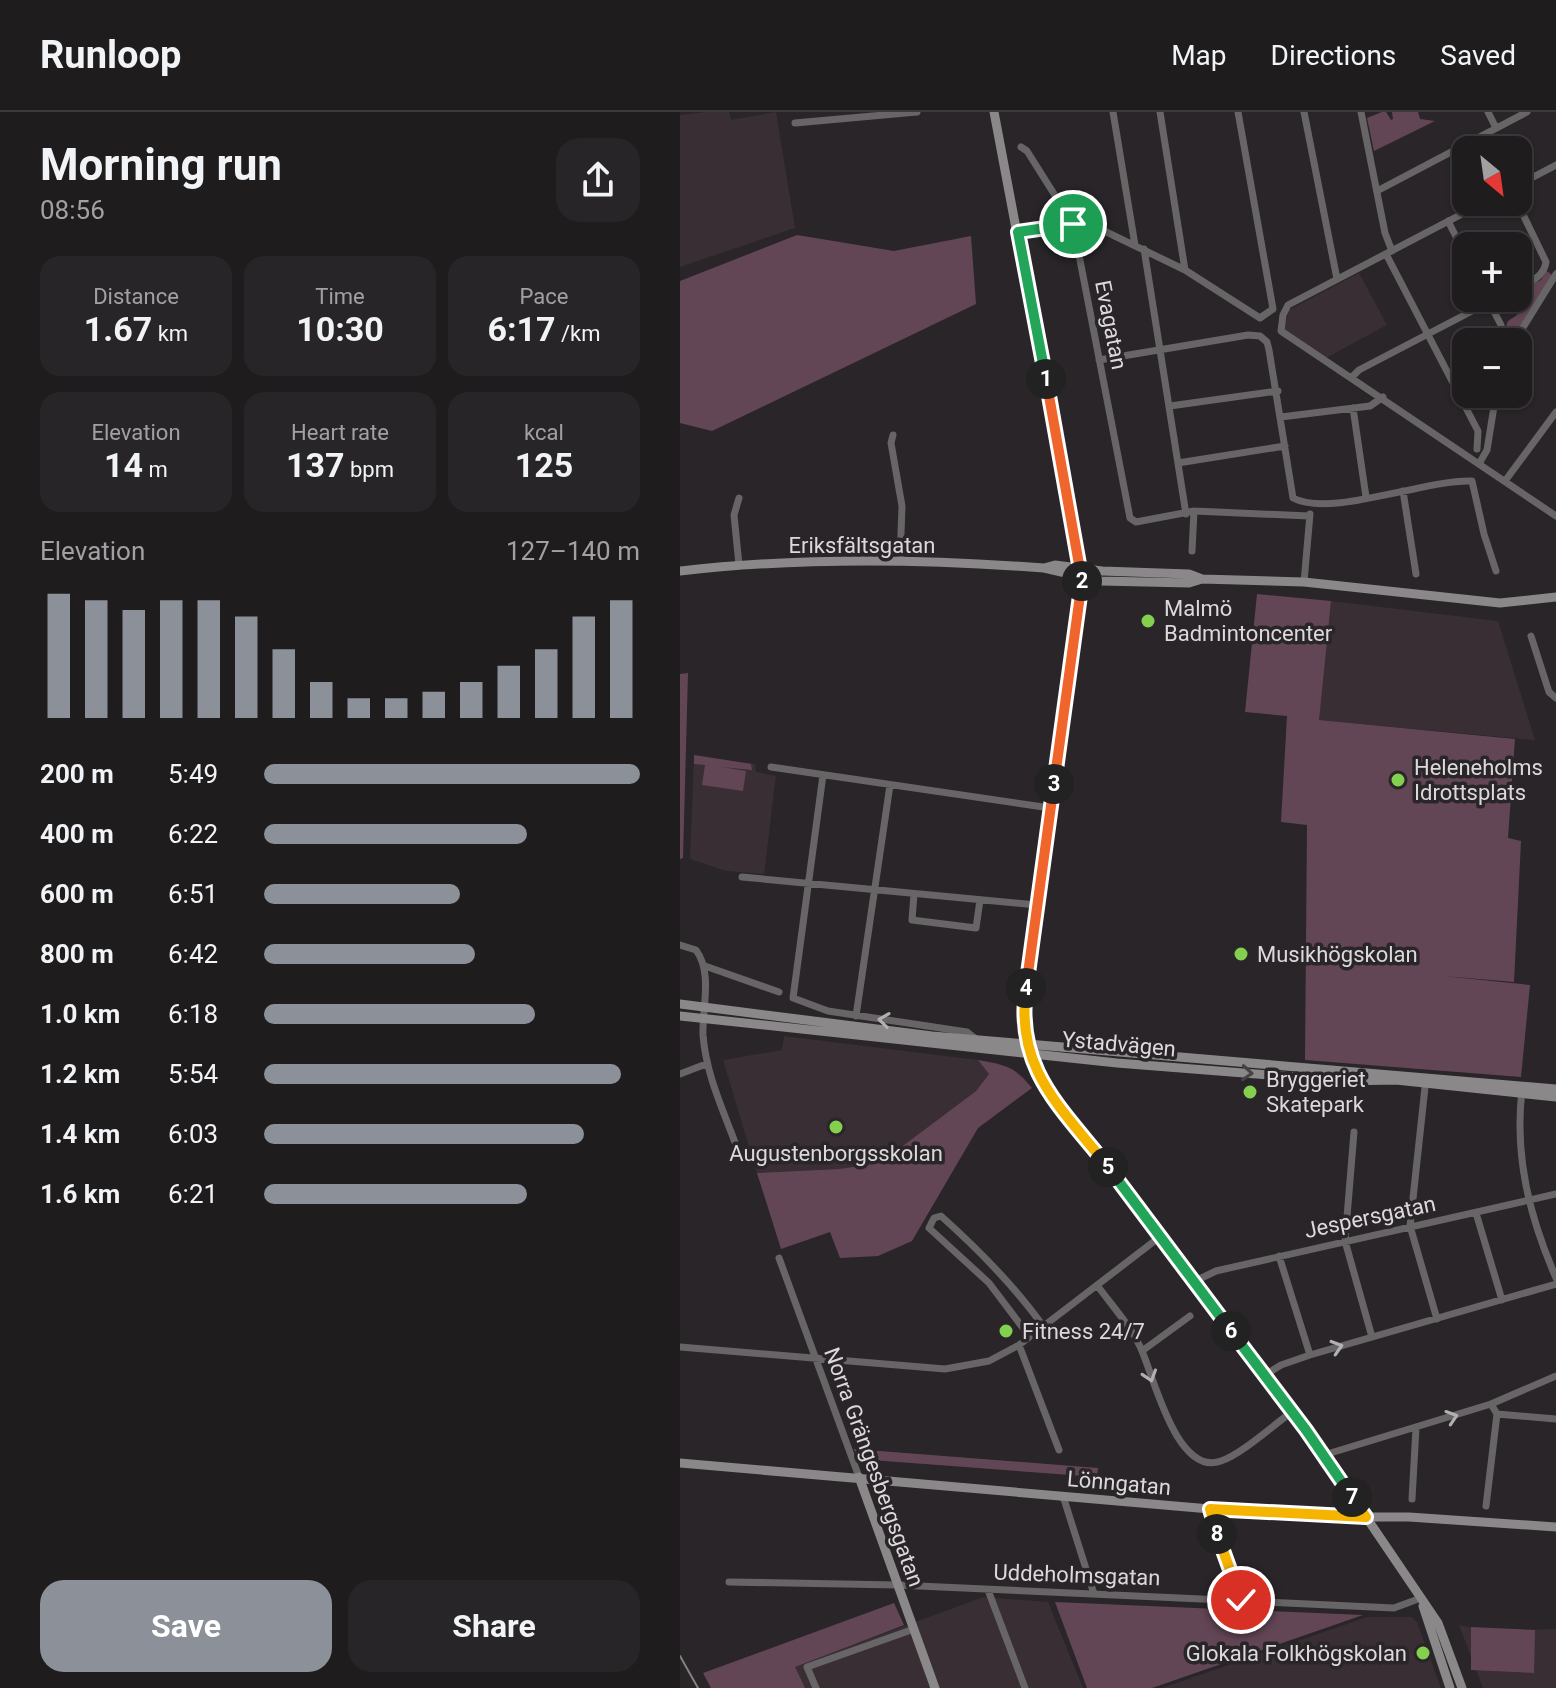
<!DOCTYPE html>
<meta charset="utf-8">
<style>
body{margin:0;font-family:Roboto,sans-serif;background:#272527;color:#f1f3f6;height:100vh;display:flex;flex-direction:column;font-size:30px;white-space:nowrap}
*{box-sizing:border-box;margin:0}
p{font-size:26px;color:#a1a1a4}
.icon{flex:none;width:44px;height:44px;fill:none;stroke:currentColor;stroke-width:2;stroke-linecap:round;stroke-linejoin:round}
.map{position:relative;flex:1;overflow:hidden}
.drawer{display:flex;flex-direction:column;background:#1f1c1e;width:680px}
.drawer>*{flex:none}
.needle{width:52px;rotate:151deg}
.buttons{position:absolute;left:772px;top:24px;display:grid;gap:16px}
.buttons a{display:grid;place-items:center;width:80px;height:80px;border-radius:16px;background:#1f1c1e;box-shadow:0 2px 6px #0004,0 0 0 2px #3c3a3c;font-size:40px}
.pin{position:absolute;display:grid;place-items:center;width:68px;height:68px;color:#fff;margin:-34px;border:4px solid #fff;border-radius:50%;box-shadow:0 2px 8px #0007}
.km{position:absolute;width:40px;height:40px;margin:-20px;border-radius:50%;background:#222;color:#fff;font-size:22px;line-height:40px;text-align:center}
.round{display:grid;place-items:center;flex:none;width:84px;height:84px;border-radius:24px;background:#272527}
.head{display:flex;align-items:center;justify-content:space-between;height:136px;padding:0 40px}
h1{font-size:44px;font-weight:700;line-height:60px}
.stats{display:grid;grid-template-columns:repeat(3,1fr);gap:12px;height:136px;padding:8px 40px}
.stats div{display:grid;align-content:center;border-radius:20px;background:#272527;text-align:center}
.stats b{font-size:34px;font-weight:700}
.stats small{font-size:22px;font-weight:400}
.stats p{font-size:22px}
.chart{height:224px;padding:16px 40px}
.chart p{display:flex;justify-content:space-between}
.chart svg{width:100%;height:144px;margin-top:8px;stroke:#8c9099;stroke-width:6}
.cta{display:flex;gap:16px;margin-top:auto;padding:16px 40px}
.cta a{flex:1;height:92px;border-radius:24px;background:#8c9099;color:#fff;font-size:32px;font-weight:700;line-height:92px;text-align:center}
.cta a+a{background:#272527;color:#f1f3f6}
ul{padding:0 40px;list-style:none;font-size:26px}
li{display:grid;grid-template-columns:128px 96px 1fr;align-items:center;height:60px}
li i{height:20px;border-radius:10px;background:#8c9099}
header{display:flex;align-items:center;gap:48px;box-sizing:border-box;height:112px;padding:0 40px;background:#1f1c1e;border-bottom:2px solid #3c3a3c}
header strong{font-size:38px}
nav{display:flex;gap:44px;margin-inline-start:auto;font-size:28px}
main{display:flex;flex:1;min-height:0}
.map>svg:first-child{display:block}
.built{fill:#382e33}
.green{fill:#634656}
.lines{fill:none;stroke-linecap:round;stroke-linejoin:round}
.street{stroke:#676566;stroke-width:7}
.secondary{stroke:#8b888a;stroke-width:9}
.rail{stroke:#858284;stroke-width:2}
.oneway{stroke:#b3b0b2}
.oneway2{stroke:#464345}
.split-1-casing{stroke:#fff;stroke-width:16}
.split-2-casing{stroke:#fff;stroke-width:16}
.split-3-casing{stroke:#fff;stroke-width:16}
.split-4-casing{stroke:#fff;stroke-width:16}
.split-5-casing{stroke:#fff;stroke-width:16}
.split-6-casing{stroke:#fff;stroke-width:16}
.split-7-casing{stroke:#fff;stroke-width:16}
.split-8-casing{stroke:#fff;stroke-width:16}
.split-9-casing{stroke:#fff;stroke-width:16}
.split-1{stroke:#22a559;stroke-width:10}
.split-2{stroke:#f0652b;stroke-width:10}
.split-3{stroke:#f0652b;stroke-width:10}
.split-4{stroke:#f0652b;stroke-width:10}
.split-5{stroke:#f5b400;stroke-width:10}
.split-6{stroke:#22a559;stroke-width:10}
.split-7{stroke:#22a559;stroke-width:10}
.split-8{stroke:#f5b400;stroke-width:10}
.split-9{stroke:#f5b400;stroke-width:10}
.poi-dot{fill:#83d04f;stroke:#292528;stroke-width:3}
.labels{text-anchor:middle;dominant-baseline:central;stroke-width:7;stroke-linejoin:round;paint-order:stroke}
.street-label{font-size:22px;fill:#dcd9db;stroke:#292528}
.poi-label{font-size:22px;fill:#dcd9db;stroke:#292528;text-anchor:start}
</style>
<header>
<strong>Runloop</strong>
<nav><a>Map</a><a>Directions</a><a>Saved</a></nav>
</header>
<main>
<section class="drawer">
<div class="head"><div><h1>Morning run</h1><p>08:56</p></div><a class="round"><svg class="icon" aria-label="share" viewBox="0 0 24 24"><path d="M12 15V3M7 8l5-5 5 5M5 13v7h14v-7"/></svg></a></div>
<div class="stats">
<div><p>Distance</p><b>1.67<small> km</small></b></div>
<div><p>Time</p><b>10:30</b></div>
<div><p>Pace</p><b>6:17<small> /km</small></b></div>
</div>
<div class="stats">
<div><p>Elevation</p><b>14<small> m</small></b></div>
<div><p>Heart rate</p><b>137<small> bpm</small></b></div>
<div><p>kcal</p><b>125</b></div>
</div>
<div class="chart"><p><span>Elevation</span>127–140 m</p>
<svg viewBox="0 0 160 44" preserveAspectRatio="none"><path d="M5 44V6M15 44V8M25 44V11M35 44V8M45 44V8M55 44V13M65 44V23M75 44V33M85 44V38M95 44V38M105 44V36M115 44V33M125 44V28M135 44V23M145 44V13M155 44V8"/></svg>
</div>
<ul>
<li><b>200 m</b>5:49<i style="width:100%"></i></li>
<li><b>400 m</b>6:22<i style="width:70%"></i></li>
<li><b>600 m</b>6:51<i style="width:52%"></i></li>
<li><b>800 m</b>6:42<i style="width:56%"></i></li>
<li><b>1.0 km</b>6:18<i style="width:72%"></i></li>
<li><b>1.2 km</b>5:54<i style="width:95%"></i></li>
<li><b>1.4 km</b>6:03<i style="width:85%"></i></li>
<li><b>1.6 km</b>6:21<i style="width:70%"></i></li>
</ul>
<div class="cta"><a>Save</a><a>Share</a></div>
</section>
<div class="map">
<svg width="876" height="1576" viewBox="0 0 876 1576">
<rect width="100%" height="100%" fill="#292528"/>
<path class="built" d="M25 0H49L51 8 96 0 115 116 0 155V3Z
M679 161 707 213 646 246 603 219 609 198Z
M651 489 818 509 855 628 638 608Z
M14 643 75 652 76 660 96 664 84 762 46 759 10 747Z
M104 924 298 948 309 962 296 979 200 1051 159 1057 77 1061 43 948 102 938Z
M304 1485 368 1490 403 1576H53Z
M687 1505H731L737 1510 761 1576H482Z
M779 1513 806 1519 876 1517V1576H803Z"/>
<path class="green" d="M702 0H706L711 8 713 7 712 0H738L740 7 755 9 694 39 687 6Z
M117 123 214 139 291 124 296 192 32 319 0 311V169Z
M867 159 872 163 833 230H820L828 209 837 203 840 197 833 187 826 188 821 195 816 192 827 186H838V180L861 168Z
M577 482 651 489 639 608 835 627 828 726 841 729 834 870 763 864 850 873 841 965 625 948 627 713 601 710 607 604 565 600Z
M8 561 3 746 0 747V562Z
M14 643 71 652 72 658 42 655 66 659 63 679 22 673 25 653 14 652Z
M298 948C326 953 334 954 352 976L298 1016 232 1129 198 1144 160 1146 150 1120 101 1137 77 1061 159 1057 200 1051 296 979 309 962Z
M174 1337 418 1356 417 1365 178 1347Z
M375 1490 683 1503 472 1576H407Z
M214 1491 224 1513 115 1555 125 1576H31L23 1561Z
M791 1515 855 1518 854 1561 791 1558Z"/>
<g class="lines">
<path class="street" d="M433 0 455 133
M480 0 505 158
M624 0 657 167
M681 0 705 121 712 139
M808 0 816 16
M115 11 237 0
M341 35 347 39 393 112 450 406 456 410 514 399 629 404
M838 73 876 53
M697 79 847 0
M805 90 608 193 603 203 601 219 876 404
M837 90 866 150C864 165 850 170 838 176
M768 109 786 144
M338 120 382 112 414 114 505 158 580 206 593 197 558 0
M464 137 506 402
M706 142 798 319 797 337
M808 188 821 213
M834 230 876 162
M419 248 568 223 580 224 587 230 589 238 613 386C651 406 746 367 792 369L804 422 816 459
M671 266 679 258 817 186
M490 294 598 279
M673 296 686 385
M601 305 690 294 703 285
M213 323 211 331 222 394 220 449
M800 350 807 338 816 282
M498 351 605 334
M825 369 876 300
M723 379 736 462
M512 439 514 399
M59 453 54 403 59 386
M624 470 630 402
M851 524 869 580 876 586
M91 655 370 696
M143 663 113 886 148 899 287 920 296 927
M62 765 357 793
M234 782 232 808 296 816 300 788
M0 833 16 838C33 861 22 896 23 923 26 964 45 1002 59 1041
M25 854 99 880
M176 904 210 673
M0 962 26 952
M746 966 730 1114 757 1207
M842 978C834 1045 850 1106 876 1166
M674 1020 665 1129 692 1225
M796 1101 822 1188
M599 1144 630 1243
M99 1146 179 1365
M515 1169 536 1159 876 1082
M417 1173C432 1194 452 1215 462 1239 474 1266 497 1365 541 1349 562 1342 593 1313 612 1300
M349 1224 309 1171 249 1116 254 1106 261 1104C299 1138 333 1172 363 1214
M339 1233 379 1338
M0 1235 265 1257 309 1249 339 1233 481 1124
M462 1239 510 1204
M585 1263 601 1253 630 1243 876 1172
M811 1292 876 1264
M644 1343 811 1292 817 1302 876 1307
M383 1384 414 1482
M732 1387 736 1316
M806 1394 817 1302
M530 1397 531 1406 561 1488
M49 1470 217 1473 714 1496 741 1486
M308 1478 345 1576
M136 1576 127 1555 234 1517"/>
<path class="secondary" d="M314 0 402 466 344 893C344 920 348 949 363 971L481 1124 644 1343 758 1511 782 1576
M364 456 421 469 509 471 522 467 624 470 820 491 876 485
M0 459C121 445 243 447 364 456L375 453 422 459 509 462 522 467
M0 892 252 924 876 977
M0 904 437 951 666 969 716 968 876 985
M0 1351 530 1397 660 1405H729L876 1415
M179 1365 255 1576
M743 1494 770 1576"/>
<path class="rail" d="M0 1544 18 1576"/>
</g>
<defs><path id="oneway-chevron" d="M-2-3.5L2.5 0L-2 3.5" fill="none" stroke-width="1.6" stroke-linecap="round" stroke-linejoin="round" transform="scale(2)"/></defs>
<g class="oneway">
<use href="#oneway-chevron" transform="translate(204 908) rotate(-172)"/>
<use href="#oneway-chevron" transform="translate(657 1235) rotate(-17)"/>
<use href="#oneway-chevron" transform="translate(470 1264) rotate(72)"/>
<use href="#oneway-chevron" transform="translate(772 1305) rotate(-18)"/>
</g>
<use class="oneway2" href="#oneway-chevron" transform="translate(567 961) rotate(4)"/>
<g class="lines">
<g class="split-1-casing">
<path id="split-1" d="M366 267 338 120 393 112"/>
</g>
<g class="split-2-casing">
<path id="split-2" d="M366 267 402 469"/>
</g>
<g class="split-3-casing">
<path id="split-3" d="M374 672 402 469"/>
</g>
<g class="split-4-casing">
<path id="split-4" d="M346 876 374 672"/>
</g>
<g class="split-5-casing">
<path id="split-5" d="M346 876C335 958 381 995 428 1055"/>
</g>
<g class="split-6-casing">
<path id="split-6" d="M428 1055 551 1219"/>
</g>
<g class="split-7-casing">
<path id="split-7" d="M551 1219 626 1318 672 1385"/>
</g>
<g class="split-8-casing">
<path id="split-8" d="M537 1422 530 1397 686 1405 672 1385"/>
</g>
<g class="split-9-casing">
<path id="split-9" d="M537 1422 561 1488"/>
</g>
<use href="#split-1" class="split-1"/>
<use href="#split-2" class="split-2"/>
<use href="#split-3" class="split-3"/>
<use href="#split-4" class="split-4"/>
<use href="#split-5" class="split-5"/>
<use href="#split-6" class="split-6"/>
<use href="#split-7" class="split-7"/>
<use href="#split-8" class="split-8"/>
<use href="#split-9" class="split-9"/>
</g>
<g class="poi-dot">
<circle cx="468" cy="509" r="8"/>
<circle cx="718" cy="668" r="8"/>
<circle cx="561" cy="842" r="8"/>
<circle cx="570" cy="980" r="8"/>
<circle cx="156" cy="1015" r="8"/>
<circle cx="326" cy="1219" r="8"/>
<circle cx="743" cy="1541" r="8"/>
</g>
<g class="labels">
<g class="street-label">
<text transform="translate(431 213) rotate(79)">Evagatan</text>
<text x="182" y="433">Eriksfältsgatan</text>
<text transform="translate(439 932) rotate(5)">Ystadvägen</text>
<text transform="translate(690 1105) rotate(-12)">Jespersgatan</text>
<text transform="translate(194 1355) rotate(70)">Norra Grängesbergsgatan</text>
<text transform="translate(439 1371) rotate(5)">Lönngatan</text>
<text transform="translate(397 1463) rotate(2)">Uddeholmsgatan</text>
</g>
<g class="poi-label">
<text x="484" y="496">Malmö<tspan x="484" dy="25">Badmintoncenter</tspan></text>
<text x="734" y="655">Heleneholms<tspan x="734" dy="25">Idrottsplats</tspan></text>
<text x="577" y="842">Musikhögskolan</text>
<text x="586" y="967">Bryggeriet<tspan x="586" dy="25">Skatepark</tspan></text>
<text x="156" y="1041" text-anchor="middle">Augustenborgsskolan</text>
<text x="342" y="1219">Fitness 24/7</text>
<text x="727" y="1541" text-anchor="end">Glokala Folkhögskolan</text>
</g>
</g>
</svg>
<div class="buttons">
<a><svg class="needle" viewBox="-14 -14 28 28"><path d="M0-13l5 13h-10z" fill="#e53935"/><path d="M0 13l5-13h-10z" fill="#a1a1a4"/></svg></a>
<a>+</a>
<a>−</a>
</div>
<div class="pin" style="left:393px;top:112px;background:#1e9e55"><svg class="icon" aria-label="arrive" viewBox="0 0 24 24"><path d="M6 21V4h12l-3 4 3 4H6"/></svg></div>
<div class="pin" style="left:561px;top:1488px;background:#d93025"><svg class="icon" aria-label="check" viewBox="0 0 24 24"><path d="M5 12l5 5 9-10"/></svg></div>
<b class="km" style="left:366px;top:267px">1</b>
<b class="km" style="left:402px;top:469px">2</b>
<b class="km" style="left:374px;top:672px">3</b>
<b class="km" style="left:346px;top:876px">4</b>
<b class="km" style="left:428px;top:1055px">5</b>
<b class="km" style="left:551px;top:1219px">6</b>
<b class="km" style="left:672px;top:1385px">7</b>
<b class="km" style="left:537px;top:1422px">8</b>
</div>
</main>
